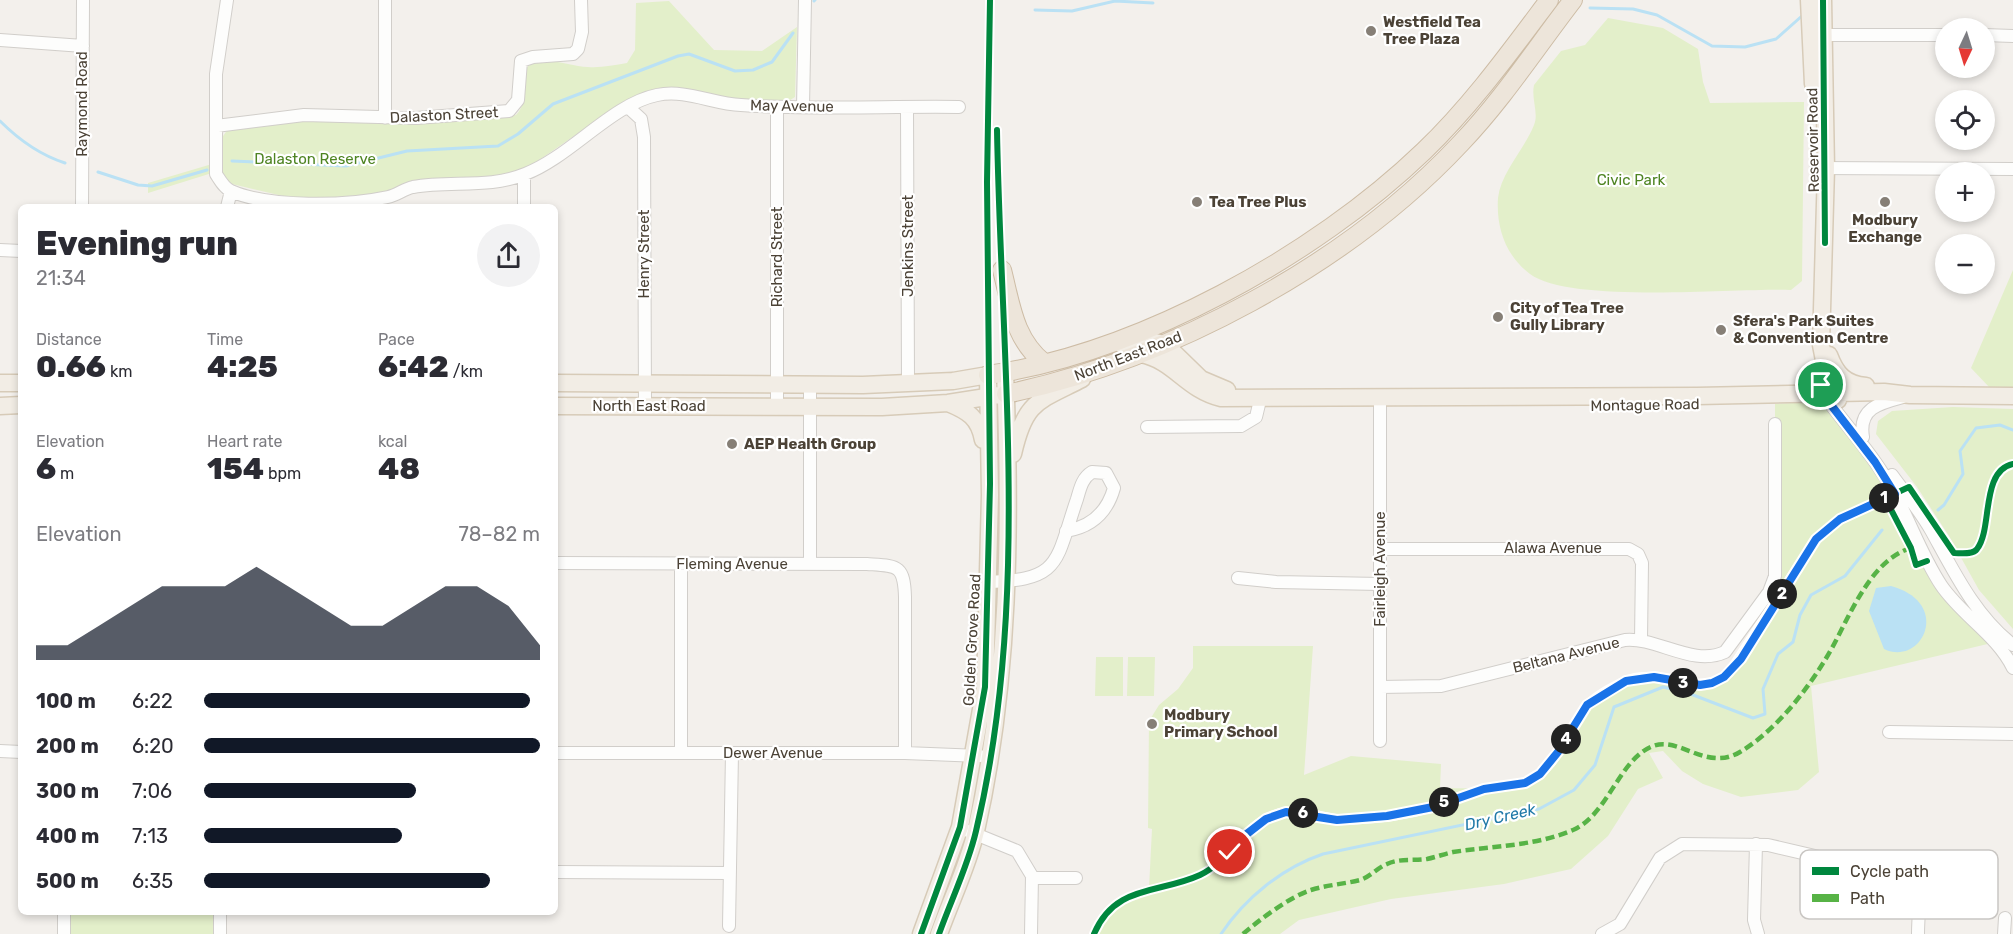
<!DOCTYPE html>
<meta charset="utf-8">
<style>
body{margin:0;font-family:Rubik,sans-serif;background:#f2f2f3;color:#2b2b33;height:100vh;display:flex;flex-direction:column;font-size:22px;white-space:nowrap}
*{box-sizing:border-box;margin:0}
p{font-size:20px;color:#7c7c81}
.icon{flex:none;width:33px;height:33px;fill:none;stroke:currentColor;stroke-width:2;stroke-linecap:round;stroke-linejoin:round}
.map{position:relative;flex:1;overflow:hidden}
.sheet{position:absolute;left:18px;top:204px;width:540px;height:711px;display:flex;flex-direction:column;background:#fff;border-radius:9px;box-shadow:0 3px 9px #0003}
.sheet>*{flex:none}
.needle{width:39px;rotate:184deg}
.controls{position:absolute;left:1935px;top:18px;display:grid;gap:12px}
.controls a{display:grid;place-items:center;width:60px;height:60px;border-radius:50%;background:#fff;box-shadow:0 3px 9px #0003;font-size:30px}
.pin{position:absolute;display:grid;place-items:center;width:51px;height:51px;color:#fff;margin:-26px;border:3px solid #fff;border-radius:50%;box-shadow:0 2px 6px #0007}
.km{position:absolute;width:30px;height:30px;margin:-15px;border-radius:50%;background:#222;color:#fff;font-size:16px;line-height:30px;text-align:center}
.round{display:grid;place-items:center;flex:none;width:63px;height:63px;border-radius:32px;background:#f2f2f3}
.headline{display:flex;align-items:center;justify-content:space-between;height:102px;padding:0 18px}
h1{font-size:33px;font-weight:800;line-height:45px}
.metrics{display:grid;grid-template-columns:repeat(3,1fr);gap:9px;height:102px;padding:6px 18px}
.metrics div{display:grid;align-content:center}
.metrics b{font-size:30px;font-weight:800}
.metrics small{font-size:16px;font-weight:400}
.metrics p{font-size:16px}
.chart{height:168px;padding:12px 18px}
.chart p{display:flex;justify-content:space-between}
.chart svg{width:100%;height:108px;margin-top:6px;fill:#111827;opacity:.7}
ul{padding:0 18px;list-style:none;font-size:20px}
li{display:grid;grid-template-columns:96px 72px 1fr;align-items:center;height:45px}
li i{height:15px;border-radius:8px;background:#111827}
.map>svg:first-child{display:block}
.green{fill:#e3efca}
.water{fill:#bae1f4}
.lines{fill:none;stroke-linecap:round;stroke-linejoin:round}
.stream{stroke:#bae1f4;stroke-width:3}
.minor-casing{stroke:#d1ceca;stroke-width:14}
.major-casing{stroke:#d7cbb8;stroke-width:19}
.highway-casing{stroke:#cdbca5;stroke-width:20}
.minor{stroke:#fdfdfc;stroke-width:12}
.major{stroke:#f2ede5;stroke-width:16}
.highway{stroke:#ede5da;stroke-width:18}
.quiet{stroke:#57b346;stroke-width:4.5;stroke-dasharray:9 4.5;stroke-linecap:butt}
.cycleway-casing{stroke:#fff;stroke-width:10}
.cycleway{stroke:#00873e;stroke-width:6}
.route-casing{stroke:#fff;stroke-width:12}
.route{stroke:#1a73e8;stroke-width:8}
.poi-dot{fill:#867f76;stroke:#fff;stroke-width:2}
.labels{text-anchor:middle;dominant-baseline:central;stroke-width:4.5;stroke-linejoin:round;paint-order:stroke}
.poi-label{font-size:15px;font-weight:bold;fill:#4b4236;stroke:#fff;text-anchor:start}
.street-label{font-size:15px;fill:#4b4236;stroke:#fff}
.park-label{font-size:15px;fill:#4e8422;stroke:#fff}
.water-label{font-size:16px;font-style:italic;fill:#2079a8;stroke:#fff}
.key{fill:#fff;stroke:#c9c6c3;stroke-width:1.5}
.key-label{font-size:16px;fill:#4b4236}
</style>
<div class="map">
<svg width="2013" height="934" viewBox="0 0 2013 934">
<rect width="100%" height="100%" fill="#f3f0ec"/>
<path class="green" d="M669 1 714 50 762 51 797 27 795 97 787 102 721 99 681 88H661L625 101 529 167 501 176 375 194 310 199 287 197 232 184 222 175 221 139 228 129 300 119 417 124 516 115C530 101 520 83 528 66 547 55 569 66 588 67 601 68 614 65 627 63L635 50 636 3Z
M1608 18 1663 28 1698 49 1703 82 1710 103 1804 102 1802 281 1791 290C1735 288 1570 304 1530 274 1506 256 1496 228 1498 198 1501 172 1524 150 1534 125 1539 113 1531 99 1534 85L1561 51 1585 45Z
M212 164V173L148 193V183Z
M2013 270V387L1990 388 1971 368Z
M1828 401 1875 462 1927 561 1996 642 1811 686 1819 772 1798 790 1741 797 1703 784 1682 771 1663 751 1649 753 1663 778 1638 789 1608 836 1571 869 1504 884 1391 899 1299 920 1280 934H1094C1104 909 1125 897 1149 888L1152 829 1148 828 1149 721 1159 705 1178 689 1193 668V646H1313L1304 775 1351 756 1441 764 1440 788C1467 788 1521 792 1541 772 1552 762 1560 748 1568 736 1579 718 1588 703 1606 692 1655 660 1670 694 1710 684 1728 679 1768 626 1773 608 1778 587 1775 562 1775 540 1775 495 1775 449 1775 404Z
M1953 407 2013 409V629L1979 590 1949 536 1917 487 1876 434 1878 421 1892 411Z
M1096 657H1123V696H1095Z
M1128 657H1155L1154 696H1127Z
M70 912H213V934H70Z"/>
<path class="water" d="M1891 586C1953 603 1922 667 1884 649L1869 611 1876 588Z"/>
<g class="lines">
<path class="stream" d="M814 1 815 0
M1590 8 1633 9 1657 15 1712 46 1745 47 1776 39 1803 15
M1035 10 1072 11 1115 1 1153 3
M0 121C18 139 40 155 65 163
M232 161 346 166 407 151 498 146 518 134 553 104 678 56 689 54 735 71 753 70 772 62 793 33
M98 172 138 185 152 186 207 170
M1938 510 1944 505 1963 474 1960 451 1976 428 2000 425 2013 430
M1221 934C1245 898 1282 868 1323 854L1539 809 1574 790 1595 765 1614 707 1663 687 1688 693 1753 718 1765 714 1763 689 1778 654 1793 642 1800 615 1811 595 1845 576 1882 530"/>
<g class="minor-casing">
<path id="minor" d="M227 0 216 74V174C220 180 224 188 231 191 270 208 346 206 388 197 397 195 404 189 413 187 451 180 489 189 525 174 570 157 612 104 657 95 686 89 713 104 741 105 814 110 887 106 959 107
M1818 35H1946
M1984 35 2013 36
M0 40 83 46
M777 107V406
M803 107 805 0
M907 107 908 384
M629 108 641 119 644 137 645 406
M385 118V0
M216 126 304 115 416 118 509 111 518 100 521 61 533 57 573 54 578 49 582 32 581 0
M1816 168 2013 169
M524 175V207
M82 207 83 0
M227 207 231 191
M0 250 21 251
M1828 401C1851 431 1877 460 1895 494 1911 524 1922 556 1941 585 1962 616 1996 634 2013 668
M1147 427 1241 426 1256 417 1261 396
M1863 437C1858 408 1880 403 1903 397
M1892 475C1905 493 1921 512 1932 532 1954 572 1976 617 2013 645
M1380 549H1629L1638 554 1642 563 1641 640
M555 563 867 564C897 566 904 564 905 597V753
M810 563V384
M681 564V753
M1238 578 1276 582 1380 584
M987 582C1062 580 1055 563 1077 499 1080 489 1082 478 1092 472L1106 473 1114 488C1107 513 1091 527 1066 531
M1380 687 1441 686 1625 640C1657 637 1693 667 1725 652L1769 592 1775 576V424
M1889 732 2013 734
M1380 741V398
M0 751 21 752
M555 753H905L980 756
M968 831 1017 851 1032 876 1031 934
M1756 844 1754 920 1758 934
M555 872 729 873
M1032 878H1076
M729 926 732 753
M64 934V912
M220 934V912
M1602 934 1620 924 1660 858 1682 844 1768 845 1828 859 1897 860C1926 873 1918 907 1918 934
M2004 934 2005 918"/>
</g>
<g class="major-casing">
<path id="major" d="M1809 0 1813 84
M1823 0 1826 168 1821 345 1828 381 1838 400
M1121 344 1146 340 1165 344 1201 379 1227 390
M1141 354C1175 361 1185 389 1221 398L1697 396 1884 392 1910 395 2013 396
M1829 355C1836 374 1845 384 1866 386
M0 383H21
M555 383 863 385 953 381 988 375 990 495 985 687 960 827 921 934
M948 403C968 411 979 418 983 440
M0 406 21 405
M555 406 882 407 948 403 999 395
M1013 454C1025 401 1037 402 1082 379
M939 934C951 900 968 866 976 831 1010 681 1011 525 1005 372"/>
</g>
<g class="highway-casing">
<path id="highway" d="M1002 270C1011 305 1014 339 1044 363
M988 375C1139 353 1315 256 1424 151 1471 106 1510 52 1549 0
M1006 394C1169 360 1347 265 1461 143 1503 99 1536 48 1573 0"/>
</g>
<use href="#minor" class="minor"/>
<use href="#major" class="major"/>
<use href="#highway" class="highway"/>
<path class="quiet" d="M1243 934C1259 920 1291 896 1311 890 1327 885 1344 884 1360 880 1370 877 1377 868 1387 864 1400 858 1414 861 1427 859 1436 857 1444 854 1453 852 1494 846 1535 846 1573 830 1608 815 1619 759 1653 746 1680 736 1706 772 1740 752 1775 731 1804 694 1825 660 1847 625 1867 561 1911 548"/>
<g class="cycleway-casing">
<path id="cycleway" d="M1823 0 1825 243
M1885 498 1911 548 1916 565 1927 561
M921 934 960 827 985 687 990 484 987 182 990 0
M939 934C951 900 968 866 976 831 1031 603 1001 362 997 130
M1094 934C1115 884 1159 894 1200 875 1232 860 1249 816 1286 812 1307 809 1328 821 1349 820 1376 819 1407 815 1434 807 1450 801 1464 794 1481 790 1495 786 1512 787 1525 782 1557 772 1567 728 1587 706 1596 695 1613 687 1625 681 1660 666 1697 700 1729 673L1816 539 1840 519 1909 487 1954 553C1961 553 1973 555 1977 549 1993 529 1980 471 2013 464"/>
</g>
<use href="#cycleway" class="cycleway"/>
</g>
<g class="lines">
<g class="route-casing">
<path id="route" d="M1230 852 1239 840 1266 819 1286 812 1337 820 1387 816 1433 807 1484 789 1525 783 1540 774 1558 752 1587 705 1626 681 1654 677 1700 685 1712 683 1724 677 1741 659 1816 539 1840 519 1895 494 1875 462 1828 401 1821 385"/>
</g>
<use href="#route" class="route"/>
</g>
<g class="poi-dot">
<circle cx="1371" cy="31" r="6"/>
<circle cx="1197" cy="202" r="6"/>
<circle cx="1885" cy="202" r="6"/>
<circle cx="1498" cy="317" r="6"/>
<circle cx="1721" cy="330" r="6"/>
<circle cx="732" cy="444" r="6"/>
<circle cx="1152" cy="724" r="6"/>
</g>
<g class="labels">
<g class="poi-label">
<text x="1383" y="22">Westfield Tea<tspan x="1383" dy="17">Tree Plaza</tspan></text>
<text x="1209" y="202">Tea Tree Plus</text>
<text x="1885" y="220" text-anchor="middle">Modbury<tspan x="1885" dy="17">Exchange</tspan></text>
<text x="1510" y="308">City of Tea Tree<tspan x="1510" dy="17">Gully Library</tspan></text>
<text x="1733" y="321">Sfera's Park Suites<tspan x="1733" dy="17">&amp; Convention Centre</tspan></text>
<text x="744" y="444">AEP Health Group</text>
<text x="1164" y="715">Modbury<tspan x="1164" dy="17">Primary School</tspan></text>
</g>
<g class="street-label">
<text transform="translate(82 104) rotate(-90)">Raymond Road</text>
<text transform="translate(792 106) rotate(1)">May Avenue</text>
<text transform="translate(444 115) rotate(-3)">Dalaston Street</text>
<text transform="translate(1813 140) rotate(-91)">Reservoir Road</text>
<text transform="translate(908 246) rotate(-90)">Jenkins Street</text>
<text transform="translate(644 254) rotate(-90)">Henry Street</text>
<text transform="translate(777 257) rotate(-90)">Richard Street</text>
<text transform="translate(1128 356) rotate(-21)">North East Road</text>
<text transform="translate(1645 405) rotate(-1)">Montague Road</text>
<text x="649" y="406">North East Road</text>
<text x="1553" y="548">Alawa Avenue</text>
<text x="732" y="564">Fleming Avenue</text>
<text transform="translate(1380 569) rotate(-90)">Fairleigh Avenue</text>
<text transform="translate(972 640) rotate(-87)">Golden Grove Road</text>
<text transform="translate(1566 655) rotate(-14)">Beltana Avenue</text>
<text x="773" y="753">Dewer Avenue</text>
</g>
<g class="park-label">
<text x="315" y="159">Dalaston Reserve</text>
<text x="1631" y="180">Civic Park</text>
</g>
<g class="water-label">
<text transform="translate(1500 817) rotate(-13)">Dry Creek</text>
</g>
</g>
<rect x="1800" y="850" width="198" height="69" rx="9" class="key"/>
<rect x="1812" y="867" width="27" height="8" fill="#00873e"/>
<rect x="1812" y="894" width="27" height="8" fill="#57b346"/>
<g class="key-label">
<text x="1850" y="877">Cycle path</text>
<text x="1850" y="904">Path</text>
</g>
</svg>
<div class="controls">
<a><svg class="needle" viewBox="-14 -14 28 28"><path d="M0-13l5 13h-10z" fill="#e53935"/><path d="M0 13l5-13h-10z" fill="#7c7c81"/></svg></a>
<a><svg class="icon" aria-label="locate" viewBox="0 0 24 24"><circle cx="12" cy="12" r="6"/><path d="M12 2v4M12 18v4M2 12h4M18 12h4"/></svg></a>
<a>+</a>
<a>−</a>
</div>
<div class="pin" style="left:1821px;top:385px;background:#1e9e55"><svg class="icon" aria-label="arrive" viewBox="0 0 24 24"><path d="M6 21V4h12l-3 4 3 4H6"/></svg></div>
<div class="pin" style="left:1230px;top:852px;background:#d93025"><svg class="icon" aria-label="check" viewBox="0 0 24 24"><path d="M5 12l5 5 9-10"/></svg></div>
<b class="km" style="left:1884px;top:498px">1</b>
<b class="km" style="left:1782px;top:594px">2</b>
<b class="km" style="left:1683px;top:683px">3</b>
<b class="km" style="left:1566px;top:739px">4</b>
<b class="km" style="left:1444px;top:802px">5</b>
<b class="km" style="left:1303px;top:813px">6</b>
<section class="sheet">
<div class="headline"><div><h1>Evening run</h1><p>21:34</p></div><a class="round"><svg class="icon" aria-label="share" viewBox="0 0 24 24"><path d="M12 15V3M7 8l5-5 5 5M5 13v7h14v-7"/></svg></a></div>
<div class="metrics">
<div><p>Distance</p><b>0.66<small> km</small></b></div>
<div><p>Time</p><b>4:25</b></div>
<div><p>Pace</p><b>6:42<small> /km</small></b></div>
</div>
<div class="metrics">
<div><p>Elevation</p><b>6<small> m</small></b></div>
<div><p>Heart rate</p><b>154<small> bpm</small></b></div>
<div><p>kcal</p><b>48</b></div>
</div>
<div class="chart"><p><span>Elevation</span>78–82 m</p>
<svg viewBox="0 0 160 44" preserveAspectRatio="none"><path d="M0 44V38L10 38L20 30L30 22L40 14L50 14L60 14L70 6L80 14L90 22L100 30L110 30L120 22L130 14L140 14L150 22L160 38V44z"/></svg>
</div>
<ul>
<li><b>100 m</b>6:22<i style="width:97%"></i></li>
<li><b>200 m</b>6:20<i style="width:100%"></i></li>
<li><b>300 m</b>7:06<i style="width:63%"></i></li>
<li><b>400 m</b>7:13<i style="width:59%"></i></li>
<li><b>500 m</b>6:35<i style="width:85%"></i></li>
</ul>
</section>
</div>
